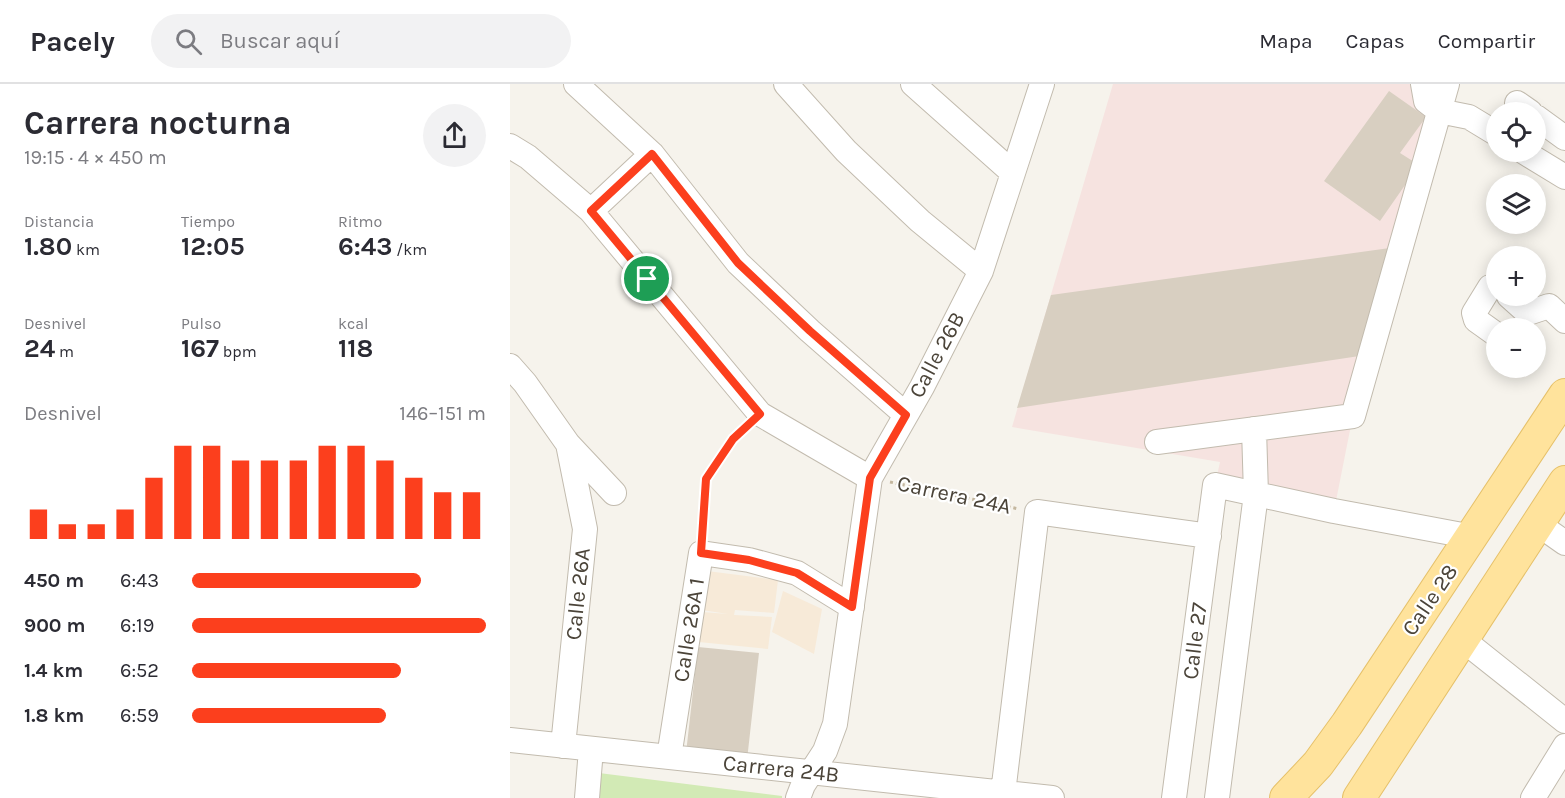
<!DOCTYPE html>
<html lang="es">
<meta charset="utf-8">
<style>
body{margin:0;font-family:Karla,sans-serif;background:#f2f2f3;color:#2b2b33;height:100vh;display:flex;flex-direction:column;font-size:22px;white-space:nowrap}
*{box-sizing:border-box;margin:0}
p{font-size:20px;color:#7c7c81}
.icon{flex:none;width:33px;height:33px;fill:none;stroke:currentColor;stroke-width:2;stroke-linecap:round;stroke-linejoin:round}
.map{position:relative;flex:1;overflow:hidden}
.sheet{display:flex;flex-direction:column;background:#fff;width:510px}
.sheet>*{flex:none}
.tools{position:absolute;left:976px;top:18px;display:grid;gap:12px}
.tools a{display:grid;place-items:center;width:60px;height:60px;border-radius:50%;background:#fff;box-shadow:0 3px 15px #0003;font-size:30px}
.pin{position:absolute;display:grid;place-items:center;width:51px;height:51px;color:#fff;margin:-26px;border:3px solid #fff;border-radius:50%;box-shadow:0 2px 6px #0007}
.round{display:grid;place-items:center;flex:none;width:63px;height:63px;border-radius:32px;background:#f2f2f3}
.headline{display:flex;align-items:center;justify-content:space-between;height:102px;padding:0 24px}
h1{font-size:33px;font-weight:700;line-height:45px}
.metrics{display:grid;grid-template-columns:repeat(3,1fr);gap:9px;height:102px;padding:6px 24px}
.metrics div{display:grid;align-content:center}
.metrics b{font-size:26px;font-weight:700}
.metrics small{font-size:16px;font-weight:400}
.metrics p{font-size:16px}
.chart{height:168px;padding:12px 24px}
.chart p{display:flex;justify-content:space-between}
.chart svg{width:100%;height:108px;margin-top:6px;stroke:#fc3f1d;stroke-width:6}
ul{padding:0 24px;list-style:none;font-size:20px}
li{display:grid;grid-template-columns:96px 72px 1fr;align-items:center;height:45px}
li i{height:15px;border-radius:8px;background:#fc3f1d}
header{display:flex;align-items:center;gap:36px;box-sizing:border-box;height:84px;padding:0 30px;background:#fff;border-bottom:2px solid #e1e1e2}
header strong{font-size:28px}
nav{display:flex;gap:33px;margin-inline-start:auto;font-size:21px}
.search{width:420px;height:54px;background:#f2f2f3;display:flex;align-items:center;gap:15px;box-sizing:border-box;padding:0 21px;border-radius:33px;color:#7c7c81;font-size:22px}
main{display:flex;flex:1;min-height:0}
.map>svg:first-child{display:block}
.commercial{fill:#f7ead8}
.medical{fill:#f6e3e0}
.green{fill:#d2eab5}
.building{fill:#d8cfc1}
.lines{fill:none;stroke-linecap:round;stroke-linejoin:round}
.minor-casing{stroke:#c2bbae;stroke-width:26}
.major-casing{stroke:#e6c16a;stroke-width:34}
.path{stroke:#c4b79f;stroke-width:3;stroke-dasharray:3 3;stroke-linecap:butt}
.minor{stroke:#fff;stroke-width:24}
.major{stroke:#ffe39c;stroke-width:32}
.route-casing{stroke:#fff;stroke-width:12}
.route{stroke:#fc3f1d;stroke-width:8}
.labels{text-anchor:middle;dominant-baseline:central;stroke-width:4.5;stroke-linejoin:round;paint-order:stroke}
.street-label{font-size:22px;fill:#4b4439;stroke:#fff}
</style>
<header>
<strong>Pacely</strong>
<div class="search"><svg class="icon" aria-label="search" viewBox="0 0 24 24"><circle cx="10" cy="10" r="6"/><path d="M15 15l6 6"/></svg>Buscar aquí</div>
<nav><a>Mapa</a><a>Capas</a><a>Compartir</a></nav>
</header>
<main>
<section class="sheet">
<div class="headline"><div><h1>Carrera nocturna</h1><p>19:15 · 4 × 450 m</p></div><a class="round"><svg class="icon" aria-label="share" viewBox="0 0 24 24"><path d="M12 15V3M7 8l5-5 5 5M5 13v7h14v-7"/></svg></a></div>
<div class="metrics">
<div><p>Distancia</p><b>1.80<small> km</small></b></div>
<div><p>Tiempo</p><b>12:05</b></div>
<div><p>Ritmo</p><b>6:43<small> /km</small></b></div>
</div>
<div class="metrics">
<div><p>Desnivel</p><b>24<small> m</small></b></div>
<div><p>Pulso</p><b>167<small> bpm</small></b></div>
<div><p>kcal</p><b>118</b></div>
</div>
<div class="chart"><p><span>Desnivel</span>146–151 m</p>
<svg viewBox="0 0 160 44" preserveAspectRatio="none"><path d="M5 44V32M15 44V38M25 44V38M35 44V32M45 44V19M55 44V6M65 44V6M75 44V12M85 44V12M95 44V12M105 44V6M115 44V6M125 44V12M135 44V19M145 44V25M155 44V25"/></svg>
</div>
<ul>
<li><b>450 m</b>6:43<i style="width:78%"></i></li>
<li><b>900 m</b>6:19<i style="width:100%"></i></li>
<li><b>1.4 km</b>6:52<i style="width:71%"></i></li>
<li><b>1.8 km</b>6:59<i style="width:66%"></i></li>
</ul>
</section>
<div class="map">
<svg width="1055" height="714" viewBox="0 0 1055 714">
<rect width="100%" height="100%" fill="#f6f3ec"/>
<path class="commercial" d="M197 487 268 496 264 529 225 526 224 531 262 533 258 565 189 558 192 528 218 530 192 526Z
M273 507 312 525 304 570 262 548Z"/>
<path class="medical" d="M603 0H937L843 331 824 427 705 401 710 378 502 343Z"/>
<path class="green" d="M89 689 272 712V714H87Z"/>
<path class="building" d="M879 7 916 33 890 69 909 81 870 137 814 97Z
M887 163 856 271 507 324 541 211Z
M188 563 249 569 237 676 176 669Z"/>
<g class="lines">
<g class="minor-casing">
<path id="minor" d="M66 0 142 70 228 179 300 247 396 331
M276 0 336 67 410 137 471 187
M403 0 503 89
M913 0 916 17 929 27 959 33 987 50
M1007 19 1020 28
M1026 33 1055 54
M0 62 18 73 81 127 250 330 360 394
M1014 68 1055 93
M81 127 142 70
M987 202 980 203 964 229 966 236 987 251
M999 212 1018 229 1039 222 1055 237
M0 282 15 299 58 360 104 409
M647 358 843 332 937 0
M1028 440 1055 459
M953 556 1055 637
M0 656 542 714
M53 662 75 445 58 360
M159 673 191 469 239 476 287 489 342 523
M493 709 527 428 699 452
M77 714 81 665
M288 714 293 701 315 667 325 640 360 394 412 303 471 187 532 0
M664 714 705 401 824 427 963 453
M707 714 746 410 744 345
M1023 714 1055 662"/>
</g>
<g class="major-casing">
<path id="major" d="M776 714 808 680 837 640 1055 311
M849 714 1055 398"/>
</g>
<path class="path" d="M380 398 509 425
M192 450 196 395 223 355 235 344"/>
<use href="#minor" class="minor"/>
<use href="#major" class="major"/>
</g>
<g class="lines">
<g class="route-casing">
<path id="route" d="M142 70 228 179 300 247 396 331 360 394 342 523 287 489 239 476 191 469 196 395 223 355 250 330 81 127Z"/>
</g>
<use href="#route" class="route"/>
</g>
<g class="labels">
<g class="street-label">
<text transform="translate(427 271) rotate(-62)">Calle 26B</text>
<text transform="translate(444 411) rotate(12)">Carrera 24A</text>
<text transform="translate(68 510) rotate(-84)">Calle 26A</text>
<text transform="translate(920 516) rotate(-56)">Calle 28</text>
<text transform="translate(179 546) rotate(-81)">Calle 26A 1</text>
<text transform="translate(685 557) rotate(-83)">Calle 27</text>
<text transform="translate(271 685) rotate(6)">Carrera 24B</text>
</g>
</g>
</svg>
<div class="tools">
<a><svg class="icon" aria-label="locate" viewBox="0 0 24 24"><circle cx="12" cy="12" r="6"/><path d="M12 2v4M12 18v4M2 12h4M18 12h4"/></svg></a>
<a><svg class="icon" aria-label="layers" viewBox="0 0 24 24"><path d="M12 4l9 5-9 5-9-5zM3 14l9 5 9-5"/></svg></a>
<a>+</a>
<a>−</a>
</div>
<div class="pin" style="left:137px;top:195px;background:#1e9e55"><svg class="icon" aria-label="arrive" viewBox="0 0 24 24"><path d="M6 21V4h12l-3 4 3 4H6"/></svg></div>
</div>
</main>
